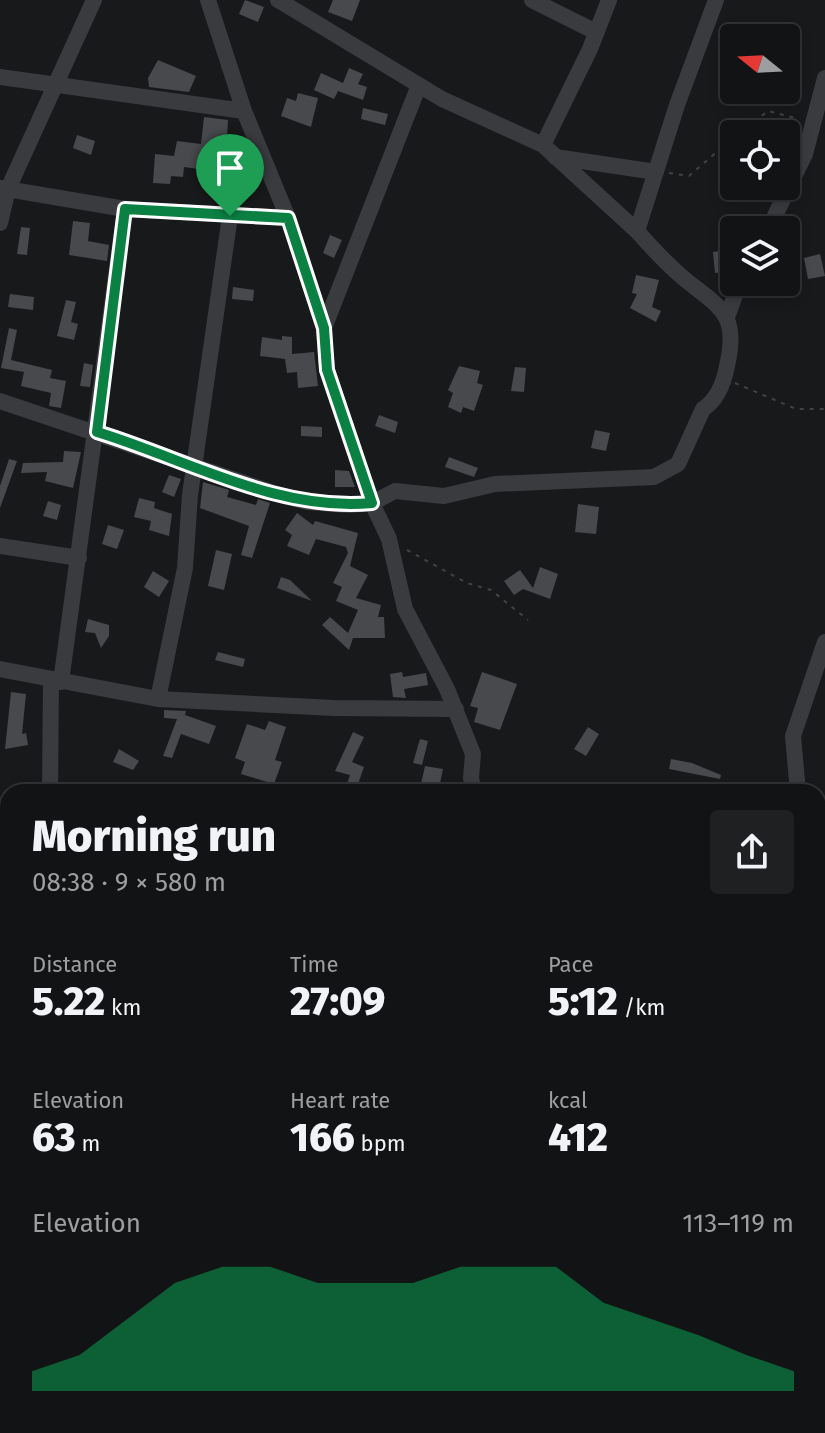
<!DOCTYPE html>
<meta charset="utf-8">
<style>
body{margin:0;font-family:"Fira Sans",sans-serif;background:#1f2022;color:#f1f3f6;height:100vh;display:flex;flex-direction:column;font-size:30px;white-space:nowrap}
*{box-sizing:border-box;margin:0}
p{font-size:26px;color:#9c9ea0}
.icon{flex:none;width:44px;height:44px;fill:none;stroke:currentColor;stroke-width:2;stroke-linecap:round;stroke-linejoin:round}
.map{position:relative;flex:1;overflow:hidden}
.drawer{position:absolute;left:0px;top:784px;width:826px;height:650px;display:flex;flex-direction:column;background:#121314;border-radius:24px 24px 0 0;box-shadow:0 4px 12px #0003,0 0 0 2px #313234}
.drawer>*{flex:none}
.needle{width:52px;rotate:288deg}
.controls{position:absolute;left:720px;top:24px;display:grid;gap:16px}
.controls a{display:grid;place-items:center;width:80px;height:80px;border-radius:8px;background:#121314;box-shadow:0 4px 12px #0003,0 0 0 2px #313234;font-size:40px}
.pin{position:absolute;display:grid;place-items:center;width:68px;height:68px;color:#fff;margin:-82px -34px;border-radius:50% 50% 50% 0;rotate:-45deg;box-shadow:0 0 8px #0007}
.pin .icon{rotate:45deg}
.round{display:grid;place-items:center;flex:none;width:84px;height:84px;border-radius:8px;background:#1f2022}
.headline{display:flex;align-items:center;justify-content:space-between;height:136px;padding:0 32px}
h1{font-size:44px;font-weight:800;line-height:60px}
.stats{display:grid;grid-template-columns:repeat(3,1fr);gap:12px;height:136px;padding:8px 32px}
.stats div{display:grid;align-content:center}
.stats b{font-size:40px;font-weight:800}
.stats small{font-size:22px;font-weight:400}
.stats p{font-size:22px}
.chart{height:224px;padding:16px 32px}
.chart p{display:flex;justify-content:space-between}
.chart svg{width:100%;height:144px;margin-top:8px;fill:#0b8043;opacity:.7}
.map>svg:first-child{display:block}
.building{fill:#47494d}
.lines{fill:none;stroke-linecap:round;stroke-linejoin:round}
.path{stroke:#404246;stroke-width:2;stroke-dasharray:4 6;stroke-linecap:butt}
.minor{stroke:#3a3b3f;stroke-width:16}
.route-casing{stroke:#fff;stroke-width:16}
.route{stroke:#0b8043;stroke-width:10}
</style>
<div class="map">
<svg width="825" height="1433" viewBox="0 0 825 1433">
<rect width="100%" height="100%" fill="#18191a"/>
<path class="building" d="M245 0 264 7 258 22 239 14Z
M333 0H360L352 21 328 12Z
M158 60 196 76 189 92 149 87 148 78Z
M349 68 363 74 358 84 367 87 363 100 338 91 334 99 314 90 321 73 343 83Z
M298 93 318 98 311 127 281 116 287 98 296 101Z
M363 108 388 114 385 125 361 119Z
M204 117 228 120 227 138H216L213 159 214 170 225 171 224 199 214 198 215 179H206V170L184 167 183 177 171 176 170 184 153 183 155 154 174 156 177 141 201 144Z
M77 135 95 141 91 155 73 148Z
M73 221 90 223 88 241 109 245 107 261 69 255Z
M21 227 30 228 27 255 17 254Z
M330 235 342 240 334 258 323 253Z
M734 249V271L715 273 713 252Z
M820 254 825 276 808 279 804 258Z
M636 275 659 280 652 307 661 311 656 322 630 308 637 294 632 293Z
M233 287 254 290 253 301 232 299Z
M10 294 34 297 33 310 8 307Z
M66 300 76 302 71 322 78 324 74 340 57 336Z
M9 328 17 330 11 360 52 370 50 378 66 381 61 408 49 406 51 393 21 386 24 372 1 368Z
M282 336 292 337V354L314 352 318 386 298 388 297 372 287 373 285 359 260 356 262 337 282 340Z
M84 363 93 365 90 387 80 386Z
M459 366 480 371 477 383 483 385 474 411 463 407 461 413 448 407 453 393 448 390Z
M515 367 526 368 524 392 511 391Z
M379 415 398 422 395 433 375 426Z
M301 426 322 427V437L301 436Z
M595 430 610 433 606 451 591 448Z
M64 451 81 452 73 488 45 481 47 472 21 473 23 463 63 462Z
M449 457 478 468 474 477 445 467Z
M9 459 17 461 0 508V486Z
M335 470 349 471 355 487H335Z
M169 475 181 479 174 497 162 492Z
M203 482 229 490 227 497 256 505 258 499 270 503 252 558 241 555 249 526 200 508Z
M139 498 155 502 154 508 172 514 169 536 149 530 151 521 134 517Z
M48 501 61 505 57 520 43 516Z
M578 504 599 507 596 534 575 532Z
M297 513 313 525 315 521 358 533 350 566 368 575 356 598 381 605 378 617H384L385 638H353L349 650 322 625 330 617 348 633 358 610 336 601 342 587 333 583 348 553 346 547 316 539 309 555 287 546 292 535 285 530Z
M108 525 124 530 117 549 102 544Z
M216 550 232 554 224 590 208 586Z
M540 567 558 574 550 599 523 589 514 595 504 581 520 570 533 588Z
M153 571 169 581 159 597 144 587Z
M281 577 290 580 312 601 277 588Z
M88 619 109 625V636L101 648 95 633 85 632Z
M218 652 245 659 243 667 215 660Z
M402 672 403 677 426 673 428 685 404 689 406 698 393 697 390 674Z
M482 672 517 684 500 730 474 722 478 708 470 706Z
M11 692 26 694 22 734 26 733 28 745 5 749Z
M164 710 186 711 185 715 216 726 209 744 181 734 172 758 163 756 177 719 164 718Z
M269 721 286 727 275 760 282 762 274 784 241 774 245 762 235 758 247 724 265 730Z
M588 727 599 734 586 756 574 749Z
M353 732 364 737 352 762 364 767 357 787 347 784 350 775 335 771Z
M420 739 428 741 422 765 413 763Z
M119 749 139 761 133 770 113 762Z
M671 759 692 763 721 775 720 779 669 769Z
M425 766 443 769 439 788 421 784Z"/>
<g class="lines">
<path class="path" d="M738 134 768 111 799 119
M669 173 689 176 734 137
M735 383 796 409H825
M407 550 467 583 491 590 528 620
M818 1237 825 1238
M579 1426 584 1433"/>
<path class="minor" d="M208 0 244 111 288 218 324 328 327 370 372 503 389 539 405 609 447 689 473 754 471 778 474 792
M278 0 442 99 543 145 637 231 677 105 716 0
M532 0 596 32
M0 77 244 111
M543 145 590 49 609 0
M555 157 656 172
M0 188 125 209 288 218
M0 223 8 189 94 0
M768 230 805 154 825 78
M727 317 740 282
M324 328 419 85
M0 401 277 494 307 502 349 505 372 503 395 491 444 496 495 484 654 477 678 464 703 409C717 400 724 382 727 366 740 310 717 307 681 276 665 262 651 247 637 231
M0 546 79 558
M0 669 158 699 334 708 456 709
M61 682 125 209
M158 699 185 568 190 495 230 216
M50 792 51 679
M798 792 793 736 825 642
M0 988 8 950
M0 1257 8 1258
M0 1364 8 1406
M12 1426 13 1433
M260 1433 261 1426
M710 1433V1426"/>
</g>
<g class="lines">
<g class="route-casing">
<path id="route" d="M125 209 288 218 324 328 327 370 372 503C277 512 186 459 97 432Z"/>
</g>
<use href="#route" class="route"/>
</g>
</svg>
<div class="controls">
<a><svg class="needle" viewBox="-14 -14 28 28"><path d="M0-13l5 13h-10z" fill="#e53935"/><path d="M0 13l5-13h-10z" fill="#9c9ea0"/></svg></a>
<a><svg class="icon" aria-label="locate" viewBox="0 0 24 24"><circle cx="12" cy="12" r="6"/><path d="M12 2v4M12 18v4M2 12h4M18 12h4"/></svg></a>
<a><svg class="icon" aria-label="layers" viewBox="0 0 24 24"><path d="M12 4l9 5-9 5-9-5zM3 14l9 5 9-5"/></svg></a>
</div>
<div class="pin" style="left:230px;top:216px;background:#1e9e55"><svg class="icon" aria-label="arrive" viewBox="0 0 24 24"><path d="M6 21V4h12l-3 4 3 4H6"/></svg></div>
<section class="drawer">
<div class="headline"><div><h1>Morning run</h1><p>08:38 · 9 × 580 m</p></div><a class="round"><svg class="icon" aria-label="share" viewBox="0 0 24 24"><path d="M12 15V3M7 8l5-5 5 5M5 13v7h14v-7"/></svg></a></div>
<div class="stats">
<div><p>Distance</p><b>5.22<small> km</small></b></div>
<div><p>Time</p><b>27:09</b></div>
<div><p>Pace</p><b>5:12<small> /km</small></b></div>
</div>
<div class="stats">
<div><p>Elevation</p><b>63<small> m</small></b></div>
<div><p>Heart rate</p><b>166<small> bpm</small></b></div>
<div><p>kcal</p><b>412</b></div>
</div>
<div class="chart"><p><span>Elevation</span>113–119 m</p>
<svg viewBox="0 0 160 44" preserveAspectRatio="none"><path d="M0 44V38L10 33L20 22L30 11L40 6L50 6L60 11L70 11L80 11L90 6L100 6L110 6L120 17L130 22L140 27L150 33L160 38V44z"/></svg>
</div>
</section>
</div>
